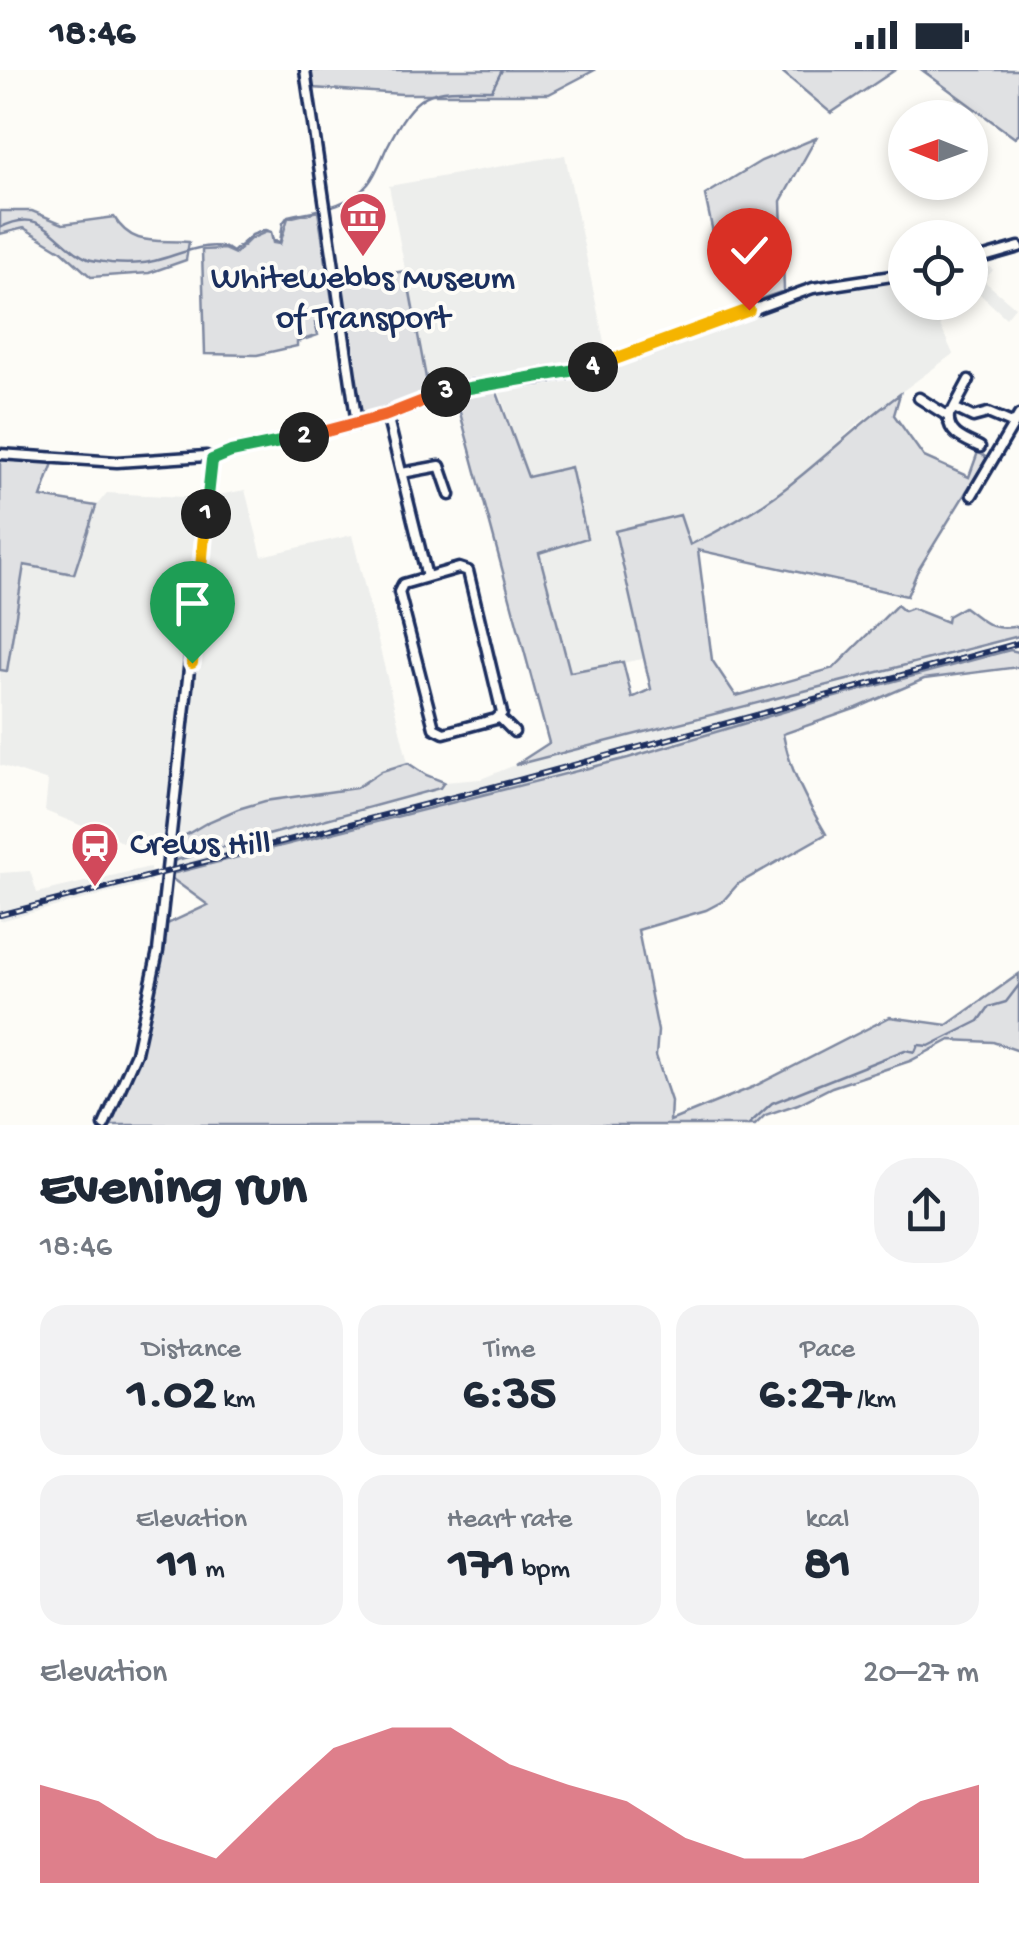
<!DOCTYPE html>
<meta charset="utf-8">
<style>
body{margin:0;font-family:"Gochi Hand",sans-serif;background:#f2f2f3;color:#1f2937;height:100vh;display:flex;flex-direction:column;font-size:38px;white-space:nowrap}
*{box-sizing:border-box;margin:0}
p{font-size:32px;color:#747a83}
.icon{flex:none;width:55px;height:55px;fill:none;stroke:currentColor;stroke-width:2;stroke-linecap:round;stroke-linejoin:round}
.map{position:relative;height:1055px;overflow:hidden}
.side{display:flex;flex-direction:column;background:#fff;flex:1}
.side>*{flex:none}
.needle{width:65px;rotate:271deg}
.tools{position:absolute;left:888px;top:30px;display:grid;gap:20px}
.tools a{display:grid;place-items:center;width:100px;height:100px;border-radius:50%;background:#fff;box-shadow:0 5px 15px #0003;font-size:50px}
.pin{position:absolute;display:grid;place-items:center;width:85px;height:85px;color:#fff;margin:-102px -42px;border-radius:50% 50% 50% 0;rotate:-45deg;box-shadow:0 0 10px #0007}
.pin .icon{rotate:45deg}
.km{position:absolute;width:50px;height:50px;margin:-25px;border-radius:50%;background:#222;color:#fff;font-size:28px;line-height:50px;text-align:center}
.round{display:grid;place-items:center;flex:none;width:105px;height:105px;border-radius:40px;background:#f2f2f3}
.summary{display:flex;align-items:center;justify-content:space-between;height:170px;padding:0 40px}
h1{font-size:55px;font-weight:700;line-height:75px}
.metrics{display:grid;grid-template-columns:repeat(3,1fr);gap:15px;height:170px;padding:10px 40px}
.metrics div{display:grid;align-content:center;border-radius:25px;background:#f2f2f3;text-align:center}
.metrics b{font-size:50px;font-weight:700}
.metrics small{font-size:28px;font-weight:400}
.metrics p{font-size:28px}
.chart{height:280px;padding:20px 40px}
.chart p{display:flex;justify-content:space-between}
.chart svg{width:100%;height:180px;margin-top:10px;fill:#d1495b;opacity:.7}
.status{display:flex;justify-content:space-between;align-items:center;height:70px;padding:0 50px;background:#fff;direction:ltr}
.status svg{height:28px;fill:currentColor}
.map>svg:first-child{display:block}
.built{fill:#edeeec}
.green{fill:#e0e1e3;stroke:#7e88a0;stroke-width:2.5}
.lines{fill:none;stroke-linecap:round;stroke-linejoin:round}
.stream{stroke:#76819c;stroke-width:2.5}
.minor-casing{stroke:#1b2f5e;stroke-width:15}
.minor{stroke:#fdfcf7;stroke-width:8}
.rail-casing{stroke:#1b2f5e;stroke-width:6}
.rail{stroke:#fdfcf7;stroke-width:2.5;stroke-dasharray:8;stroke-linecap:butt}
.split-1-casing{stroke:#fff;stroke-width:20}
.split-2-casing{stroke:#fff;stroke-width:20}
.split-3-casing{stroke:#fff;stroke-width:20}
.split-4-casing{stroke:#fff;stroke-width:20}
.split-5-casing{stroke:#fff;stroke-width:20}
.split-1{stroke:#f5b400;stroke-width:12}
.split-2{stroke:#22a559;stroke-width:12}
.split-3{stroke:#f0652b;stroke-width:12}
.split-4{stroke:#22a559;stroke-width:12}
.split-5{stroke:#f5b400;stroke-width:12}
.labels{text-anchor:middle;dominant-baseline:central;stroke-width:8;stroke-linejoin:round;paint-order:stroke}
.poi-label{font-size:35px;fill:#1b2f5e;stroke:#fdfcf7}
</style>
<div class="status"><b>18:46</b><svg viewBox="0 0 49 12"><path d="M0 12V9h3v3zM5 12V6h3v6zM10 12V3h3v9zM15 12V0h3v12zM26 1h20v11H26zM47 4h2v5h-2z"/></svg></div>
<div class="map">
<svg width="1019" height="1055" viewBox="0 0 1019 1055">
<rect width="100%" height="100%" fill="#fdfcf7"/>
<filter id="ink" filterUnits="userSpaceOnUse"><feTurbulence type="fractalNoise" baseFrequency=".01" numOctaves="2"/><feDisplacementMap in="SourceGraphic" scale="20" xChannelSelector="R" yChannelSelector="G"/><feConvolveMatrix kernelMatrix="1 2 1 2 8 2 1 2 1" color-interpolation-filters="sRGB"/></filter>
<g filter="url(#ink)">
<path class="built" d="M565 85 607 286 792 219 905 199V232L930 233 953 284 859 353 795 411 725 458 689 475 615 461 643 589 570 602 539 482 570 397 528 407 495 308 475 310 429 324 389 116Z
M983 192 993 200 984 211 1015 237 1006 248 970 215V196Z
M245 420 262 486 352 465 408 693 382 701 356 718 265 731 238 739 208 752 174 772 213 426Z
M107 423 203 428 167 766 135 777 45 741 48 711 0 695V600H7L24 495 74 504 96 436Z
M989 574 997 575 1001 583 820 631 628 688 171 804 173 791 440 718 444 712 481 709 515 695Z
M150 797 151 812 0 851V803L30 801 37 823Z"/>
<path class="green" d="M310 0H595L549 24H402L313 18Z
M780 0H895L831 43Z
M922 0H1019V64L1015 68Z
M816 68 781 131 784 221 752 232 740 197 721 200 705 125 761 91Z
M0 141H32L63 154 114 147C133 178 157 169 189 172L186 190 149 203 91 207 62 181 24 158 0 164Z
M318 141 335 249 315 253 318 265 297 272V276L257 285 205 284 202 180 224 179 235 184 250 169 266 162 271 163 273 173 280 174 288 148Z
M406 201 429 324 362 347 339 211Z
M495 317 528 407 571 397 587 468 539 483 570 602 623 592 632 628 651 619 615 461 680 445 690 475C727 457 765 436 797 409 832 381 863 351 900 324L894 345 924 387 969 407 978 382 987 388 917 502 907 526 698 480 712 590 736 626 834 598 897 535 904 541 912 538 947 552 948 546 964 537C985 552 990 562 1019 556V566L515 695 549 673 455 324Z
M0 388 53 393 41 427 96 436 74 504 24 495 7 601 0 600Z
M1010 580 1019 582V597L924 609 857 638 783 664C790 701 807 732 826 764L738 814 723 831 706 840 638 860 658 961 656 986 671 1031 670 1051 753 1017 890 947 947 955 1019 904V981L993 972 950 970 910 991 832 1017 798 1034 765 1045 755 1055H108L148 953 167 854 208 835 171 808V804L628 688 820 631Z
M408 693 426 705 444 712 440 718 173 791 174 772 208 752 238 739 265 731 356 718 382 701Z"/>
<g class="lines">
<path class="stream" d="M0 158C45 134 54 174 88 189 94 191 105 192 111 193 121 194 133 194 143 193 169 191 210 165 233 182L252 165 265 160 271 162 273 171 280 172 283 153 288 146C315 140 349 137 368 114 376 104 381 90 386 79 417 18 427 19 492 20L502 0
M748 1055 772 1033 905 980 915 982 918 975 929 976 979 951 989 937 1006 932 1019 915"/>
<g class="minor-casing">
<path id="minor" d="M305 0 357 354
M970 191 1019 177
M919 328 946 345 951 342
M954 338 973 347 988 343 1014 354
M954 338 969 310
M387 345 427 507
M949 346C947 364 965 370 980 377
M0 384 117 392 206 386 212 390
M402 403 440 396 450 425
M972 425 1019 345
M459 498 468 501 502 643 496 649 444 663 434 658 399 522 403 514Z
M500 648 514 662
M104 1055 136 983 158 881 212 390 231 382 357 354 471 316 540 308 593 297 813 218 905 204"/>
</g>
<use href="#minor" class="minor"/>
<g class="rail-casing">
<path id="rail" d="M0 845 519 710 1019 573"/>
</g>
<use href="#rail" class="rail"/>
</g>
</g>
<g class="lines" filter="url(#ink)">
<g class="split-1-casing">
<path id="split-1" d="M192 593 206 444"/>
</g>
<g class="split-2-casing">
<path id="split-2" d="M206 444 212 390 231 382 304 367"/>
</g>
<g class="split-3-casing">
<path id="split-3" d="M304 367 387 345 446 322"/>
</g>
<g class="split-4-casing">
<path id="split-4" d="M446 322 593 297"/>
</g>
<g class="split-5-casing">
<path id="split-5" d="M593 297 749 240"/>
</g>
<use href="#split-1" class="split-1"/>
<use href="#split-2" class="split-2"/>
<use href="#split-3" class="split-3"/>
<use href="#split-4" class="split-4"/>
<use href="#split-5" class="split-5"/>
</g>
<defs>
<g id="museum-pin" transform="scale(2.5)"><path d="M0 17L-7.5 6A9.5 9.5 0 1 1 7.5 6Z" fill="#d1495b" stroke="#fdfcf7"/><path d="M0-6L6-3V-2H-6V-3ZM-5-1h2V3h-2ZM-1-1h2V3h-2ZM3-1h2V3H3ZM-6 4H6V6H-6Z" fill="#fff"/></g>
<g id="station-pin" transform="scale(2.5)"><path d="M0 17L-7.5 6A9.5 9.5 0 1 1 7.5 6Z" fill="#d1495b" stroke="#fdfcf7"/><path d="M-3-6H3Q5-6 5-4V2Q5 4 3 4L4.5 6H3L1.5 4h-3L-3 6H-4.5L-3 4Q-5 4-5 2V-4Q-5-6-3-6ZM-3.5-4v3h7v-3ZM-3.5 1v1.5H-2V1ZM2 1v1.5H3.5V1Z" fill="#fff"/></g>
</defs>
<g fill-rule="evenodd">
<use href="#museum-pin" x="363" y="146"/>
<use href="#station-pin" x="95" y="776"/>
</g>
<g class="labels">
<g class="poi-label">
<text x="363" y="210">Whitewebbs Museum<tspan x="363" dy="40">of Transport</tspan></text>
<text x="130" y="776" text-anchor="start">Crews Hill</text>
</g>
</g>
</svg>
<div class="tools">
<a><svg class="needle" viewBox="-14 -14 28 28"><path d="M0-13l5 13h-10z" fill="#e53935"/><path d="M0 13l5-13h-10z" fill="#747a83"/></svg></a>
<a><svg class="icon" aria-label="locate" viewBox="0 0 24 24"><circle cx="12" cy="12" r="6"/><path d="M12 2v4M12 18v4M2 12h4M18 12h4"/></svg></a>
</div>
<div class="pin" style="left:192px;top:593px;background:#1e9e55"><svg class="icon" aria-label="arrive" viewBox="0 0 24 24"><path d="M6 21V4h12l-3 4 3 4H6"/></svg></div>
<div class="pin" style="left:749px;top:240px;background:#d93025"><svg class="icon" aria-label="check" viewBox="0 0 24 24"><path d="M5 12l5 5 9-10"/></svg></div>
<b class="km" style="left:206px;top:444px">1</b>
<b class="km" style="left:304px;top:367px">2</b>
<b class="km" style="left:446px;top:322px">3</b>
<b class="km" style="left:593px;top:297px">4</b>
</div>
<section class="side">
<div class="summary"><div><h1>Evening run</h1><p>18:46</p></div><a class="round"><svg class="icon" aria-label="share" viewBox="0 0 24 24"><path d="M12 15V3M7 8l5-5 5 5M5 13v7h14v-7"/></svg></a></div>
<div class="metrics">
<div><p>Distance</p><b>1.02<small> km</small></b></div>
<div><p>Time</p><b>6:35</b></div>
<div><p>Pace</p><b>6:27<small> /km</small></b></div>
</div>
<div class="metrics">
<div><p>Elevation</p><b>11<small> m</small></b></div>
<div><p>Heart rate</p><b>171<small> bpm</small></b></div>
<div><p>kcal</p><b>81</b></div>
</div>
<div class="chart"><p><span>Elevation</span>20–27 m</p>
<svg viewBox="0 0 160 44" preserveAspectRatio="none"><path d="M0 44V20L10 24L20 33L30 38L40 24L50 11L60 6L70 6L80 15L90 20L100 24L110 33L120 38L130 38L140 33L150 24L160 20V44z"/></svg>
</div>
</section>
